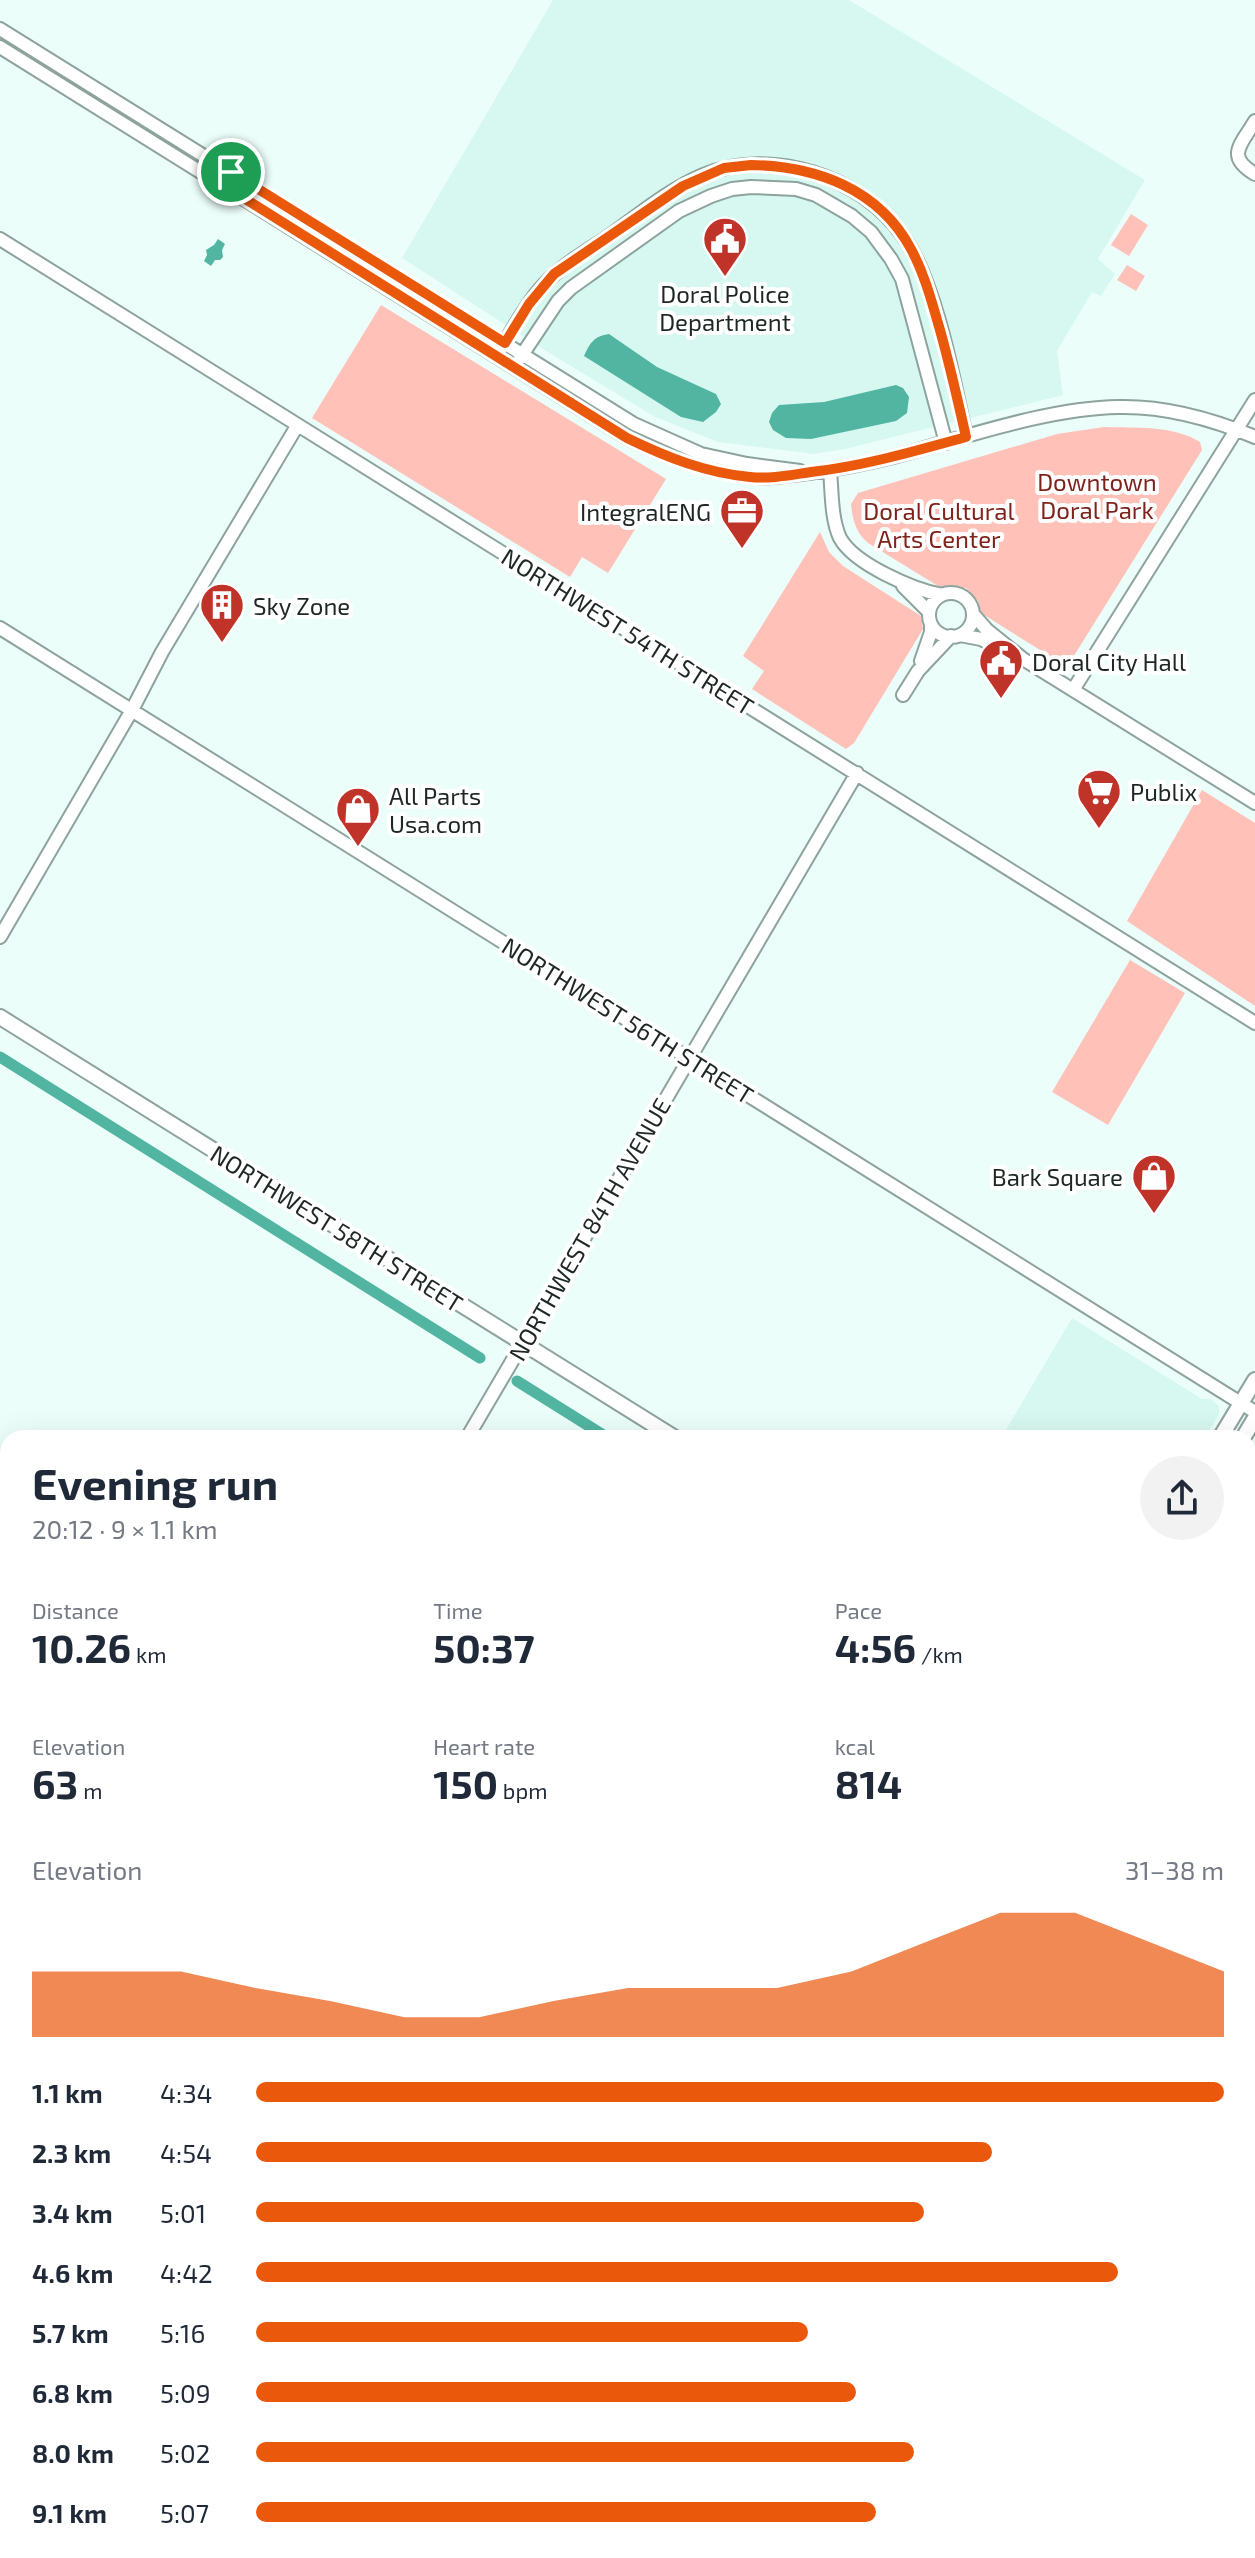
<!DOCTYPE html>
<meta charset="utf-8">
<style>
body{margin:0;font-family:"Exo 2",sans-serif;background:#f2f2f3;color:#1f2937;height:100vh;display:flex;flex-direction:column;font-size:30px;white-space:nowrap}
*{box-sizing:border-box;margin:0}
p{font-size:26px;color:#747a83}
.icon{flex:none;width:44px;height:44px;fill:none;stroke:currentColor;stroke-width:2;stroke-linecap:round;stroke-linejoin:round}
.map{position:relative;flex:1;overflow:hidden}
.side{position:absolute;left:0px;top:1430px;width:1256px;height:1128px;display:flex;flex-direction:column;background:#fff;border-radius:24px 24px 0 0;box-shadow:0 8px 32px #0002}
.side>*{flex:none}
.pin{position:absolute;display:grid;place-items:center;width:68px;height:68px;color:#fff;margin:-34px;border:4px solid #fff;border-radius:50%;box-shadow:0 2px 8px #0007}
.round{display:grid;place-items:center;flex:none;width:84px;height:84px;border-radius:42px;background:#f2f2f3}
.head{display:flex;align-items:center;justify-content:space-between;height:136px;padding:0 32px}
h1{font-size:44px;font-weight:700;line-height:60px}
.figures{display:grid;grid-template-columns:repeat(3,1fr);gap:12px;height:136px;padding:8px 32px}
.figures div{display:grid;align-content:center}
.figures b{font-size:40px;font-weight:700}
.figures small{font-size:22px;font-weight:400}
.figures p{font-size:22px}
.chart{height:224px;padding:16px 32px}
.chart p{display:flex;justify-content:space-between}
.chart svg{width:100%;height:144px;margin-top:8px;fill:#ea580c;opacity:.7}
ul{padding:0 32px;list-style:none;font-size:26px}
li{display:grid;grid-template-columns:128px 96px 1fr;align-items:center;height:60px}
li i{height:20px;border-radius:10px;background:#ea580c}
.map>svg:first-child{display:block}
.built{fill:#d7f8f0}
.green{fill:#ffc1b8}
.water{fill:#51b5a2}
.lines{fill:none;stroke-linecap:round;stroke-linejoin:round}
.canal{stroke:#51b5a2;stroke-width:11}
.minor-casing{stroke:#8da39d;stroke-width:16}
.major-casing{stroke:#8da39d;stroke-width:18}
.minor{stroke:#fff;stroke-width:12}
.major{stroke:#fff;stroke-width:14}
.route-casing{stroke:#fff;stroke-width:16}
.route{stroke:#ea580c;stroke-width:10}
.labels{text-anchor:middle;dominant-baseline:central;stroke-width:8;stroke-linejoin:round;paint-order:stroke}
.poi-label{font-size:24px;fill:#1e2725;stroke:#fff;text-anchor:start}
.park-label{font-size:24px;fill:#7e221b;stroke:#fff}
.street-label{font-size:24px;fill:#1e2725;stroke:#fff}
</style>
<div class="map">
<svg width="1255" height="2558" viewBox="0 0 1255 2558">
<rect width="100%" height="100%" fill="#ecfefa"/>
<path class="built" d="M553 0H849L1145 180 1098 259 1115 274 1101 296 1092 292 1057 351 1063 395 845 449 814 454 718 442 655 417 546 351 402 258Z
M1072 1318 1202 1399H1211L1219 1406V1414L1205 1438H1001Z"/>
<path class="green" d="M1131 214 1148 225 1129 256 1111 245Z
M1127 265 1145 276 1136 291 1117 280Z
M381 305 666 479 608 573 582 557 570 577 312 418Z
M1104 427C1135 428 1173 425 1200 442L1202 450 1067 667 981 613 978 601 966 588 938 586 868 543C855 531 853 521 851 504L858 493 1057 434Z
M820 532 829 552 843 566 921 616 923 629 854 743 846 749 752 689 764 671 743 656Z
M1202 790 1255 823V1006L1127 921Z
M1130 960 1185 993 1108 1125 1052 1092Z"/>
<path class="water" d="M218 239 225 244 222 250 223 257 220 260H215L211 266 204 261 207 255 206 250 214 245Z
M609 334 657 367 716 394 721 404 716 412 703 422 681 417 584 356C590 343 594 336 609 334Z
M896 385 903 388 909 397 907 413 896 421 811 439 786 438 773 430 769 422 772 413 779 405 824 402Z
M0 1905 8 1910V1977L0 1972Z"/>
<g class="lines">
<path class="canal" d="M0 1057 480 1358
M517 1381 608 1438
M1248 1839 1255 1843"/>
<g class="minor-casing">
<path id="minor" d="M0 29 634 424 701 454 747 464 800 471
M0 47 627 438C667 457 709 474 755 477 774 479 790 475 809 473 838 469 865 464 893 457 963 438 1047 408 1119 407 1166 406 1212 419 1255 437
M1255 121C1241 145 1225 156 1255 174
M0 239 1255 1023
M500 350C513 330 524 307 540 289 559 266 588 251 612 234 641 213 670 189 703 175 772 147 861 176 903 236 936 282 954 381 966 437
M520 358 558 301 571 288 679 211 711 196 732 189 751 187 796 189 816 195 852 216 871 232 891 259 902 279 946 443
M830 471C832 491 831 519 840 538 854 564 914 590 942 595
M903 586 929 612
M929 615a22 22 0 1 1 44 0a22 22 0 1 1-44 0Z
M973 614 987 630 1023 659 1255 803
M0 628 1255 1412
M960 635 981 639 1002 649
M921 661 931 632V624
M1073 690 1255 400
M903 695 918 671 951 636
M0 937 132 710 162 652 297 426
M467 1438 857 773
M1248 1796 1255 1800
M0 2174 8 2179
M0 2224 8 2210"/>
</g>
<g class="major-casing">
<path id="major" d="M0 1017 675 1438
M1220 1438 1255 1380
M1243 1438 1255 1418
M566 2558 571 2550"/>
</g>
<use href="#minor" class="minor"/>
<use href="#major" class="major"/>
</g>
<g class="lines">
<g class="route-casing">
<path id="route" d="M751 165C816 166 879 189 911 249 925 275 932 303 940 330 950 366 958 401 966 437 915 451 864 466 811 472 790 475 771 479 750 477 706 473 666 457 627 438L223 185 231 172 505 343 529 304 554 274 683 186 724 168Z"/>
</g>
<use href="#route" class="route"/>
</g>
<defs>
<g id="civic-pin" transform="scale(2.3)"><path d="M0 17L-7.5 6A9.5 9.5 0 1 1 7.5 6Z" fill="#c03329" stroke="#fff"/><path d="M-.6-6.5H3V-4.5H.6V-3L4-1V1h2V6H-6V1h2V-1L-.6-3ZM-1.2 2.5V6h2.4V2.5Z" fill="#fff"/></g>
<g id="office-pin" transform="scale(2.3)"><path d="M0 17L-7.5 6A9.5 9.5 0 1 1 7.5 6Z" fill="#c03329" stroke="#fff"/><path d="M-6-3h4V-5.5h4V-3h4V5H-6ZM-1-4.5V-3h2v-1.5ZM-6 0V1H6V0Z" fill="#fff"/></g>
<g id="building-pin" transform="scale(2.3)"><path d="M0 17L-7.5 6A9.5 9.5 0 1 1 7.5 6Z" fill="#c03329" stroke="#fff"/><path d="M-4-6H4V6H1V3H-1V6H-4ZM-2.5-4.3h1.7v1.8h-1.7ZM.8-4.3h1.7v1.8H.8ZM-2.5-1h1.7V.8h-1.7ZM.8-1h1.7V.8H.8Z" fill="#fff"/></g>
<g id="supermarket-pin" transform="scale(2.3)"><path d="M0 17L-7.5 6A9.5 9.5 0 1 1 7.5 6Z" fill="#c03329" stroke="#fff"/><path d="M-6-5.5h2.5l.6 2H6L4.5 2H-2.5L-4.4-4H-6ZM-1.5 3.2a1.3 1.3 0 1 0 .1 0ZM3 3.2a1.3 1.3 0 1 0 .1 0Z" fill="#fff"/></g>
<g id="shop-pin" transform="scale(2.3)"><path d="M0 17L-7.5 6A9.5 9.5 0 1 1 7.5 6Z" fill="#c03329" stroke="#fff"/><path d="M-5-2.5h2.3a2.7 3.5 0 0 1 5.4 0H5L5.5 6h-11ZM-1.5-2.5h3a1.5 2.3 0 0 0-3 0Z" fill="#fff"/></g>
</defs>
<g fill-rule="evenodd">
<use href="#civic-pin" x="725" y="239"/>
<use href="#office-pin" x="742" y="511"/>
<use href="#building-pin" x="222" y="605"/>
<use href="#civic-pin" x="1001" y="661"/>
<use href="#supermarket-pin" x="1099" y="791"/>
<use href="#shop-pin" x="358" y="809"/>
<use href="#shop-pin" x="1154" y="1176"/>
</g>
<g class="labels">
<g class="poi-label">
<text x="725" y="293" text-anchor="middle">Doral Police<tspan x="725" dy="28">Department</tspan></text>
<text x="711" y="511" text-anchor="end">IntegralENG</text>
<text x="253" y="605">Sky Zone</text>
<text x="1032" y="661">Doral City Hall</text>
<text x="1130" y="791">Publix</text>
<text x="389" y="795">All Parts<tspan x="389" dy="28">Usa.com</tspan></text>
<text x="1123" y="1176" text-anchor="end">Bark Square</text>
</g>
<g class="park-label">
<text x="1097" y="481">Downtown<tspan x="1097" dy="28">Doral Park</tspan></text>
<text x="939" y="510">Doral Cultural<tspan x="939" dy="28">Arts Center</tspan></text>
</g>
<g class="street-label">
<text transform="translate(628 631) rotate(32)">NORTHWEST 54TH STREET</text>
<text transform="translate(628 1020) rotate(32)">NORTHWEST 56TH STREET</text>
<text transform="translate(337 1228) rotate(32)">NORTHWEST 58TH STREET</text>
<text transform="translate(589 1229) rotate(-60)">NORTHWEST 84TH AVENUE</text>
</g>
</g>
</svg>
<div class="pin" style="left:231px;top:172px;background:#1e9e55"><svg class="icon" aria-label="arrive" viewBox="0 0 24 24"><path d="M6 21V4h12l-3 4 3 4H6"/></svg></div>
<section class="side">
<div class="head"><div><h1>Evening run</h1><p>20:12 · 9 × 1.1 km</p></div><a class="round"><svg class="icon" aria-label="share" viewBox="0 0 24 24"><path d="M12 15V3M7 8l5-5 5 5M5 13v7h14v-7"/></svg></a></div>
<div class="figures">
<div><p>Distance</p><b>10.26<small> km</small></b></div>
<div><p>Time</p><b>50:37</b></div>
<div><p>Pace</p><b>4:56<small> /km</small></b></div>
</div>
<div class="figures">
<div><p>Elevation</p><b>63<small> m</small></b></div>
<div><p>Heart rate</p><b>150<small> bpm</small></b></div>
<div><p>kcal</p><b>814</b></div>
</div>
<div class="chart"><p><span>Elevation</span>31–38 m</p>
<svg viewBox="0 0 160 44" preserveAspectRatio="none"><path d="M0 44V24L10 24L20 24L30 29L40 33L50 38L60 38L70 33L80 29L90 29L100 29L110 24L120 15L130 6L140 6L150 15L160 24V44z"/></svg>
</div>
<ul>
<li><b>1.1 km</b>4:34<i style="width:100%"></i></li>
<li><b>2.3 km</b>4:54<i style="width:76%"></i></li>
<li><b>3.4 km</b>5:01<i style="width:69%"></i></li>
<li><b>4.6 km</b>4:42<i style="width:89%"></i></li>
<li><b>5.7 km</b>5:16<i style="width:57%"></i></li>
<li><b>6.8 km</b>5:09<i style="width:62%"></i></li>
<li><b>8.0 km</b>5:02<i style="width:68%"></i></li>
<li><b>9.1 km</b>5:07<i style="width:64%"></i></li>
</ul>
</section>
</div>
